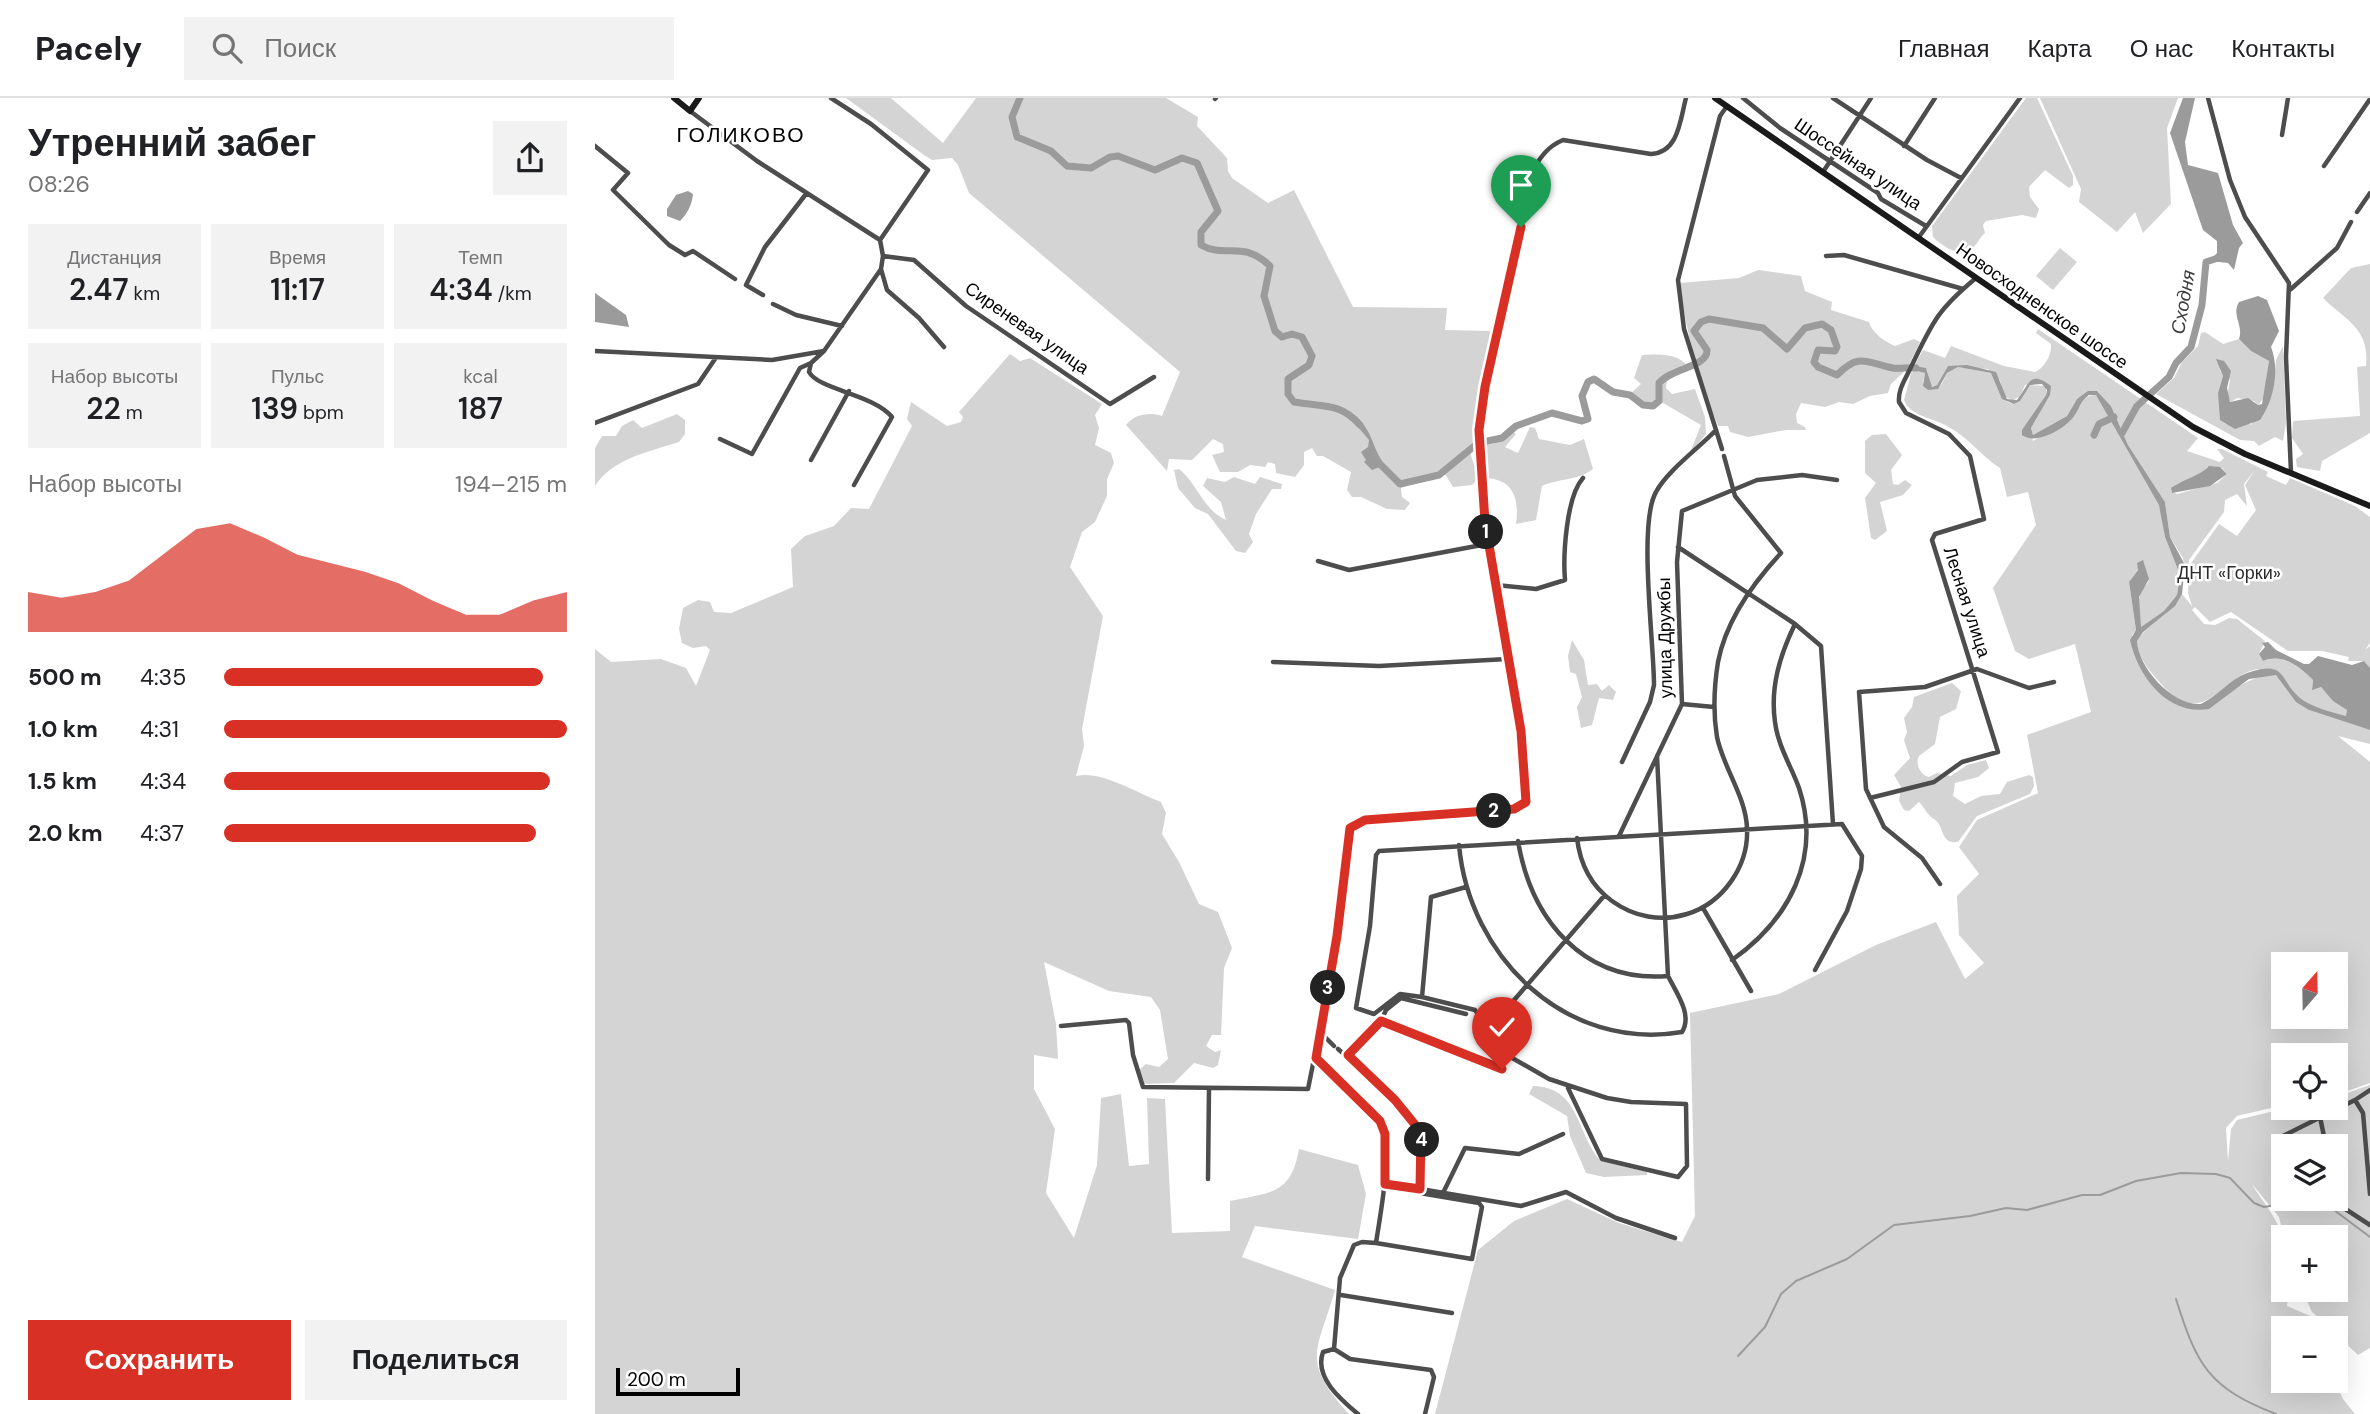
<!DOCTYPE html>
<html lang="ru">
<meta charset="utf-8">
<style>
body{margin:0;font-family:"DM Sans",sans-serif;background:#f2f2f2;color:#202124;height:100vh;display:flex;flex-direction:column;font-size:26px;white-space:nowrap}
*{box-sizing:border-box;margin:0}
p{font-size:23px;color:#757577}
.icon{flex:none;width:38px;height:38px;fill:none;stroke:currentColor;stroke-width:2;stroke-linecap:round;stroke-linejoin:round}
.map{position:relative;flex:1;overflow:hidden}
.details{display:flex;flex-direction:column;background:#fff;width:595px}
.details>*{flex:none}
.needle{width:46px;rotate:20deg}
.tools{position:absolute;left:1676px;top:854px;display:grid;gap:14px}
.tools a{display:grid;place-items:center;width:77px;height:77px;border-radius:0px;background:#fff;box-shadow:0 7px 28px #0002;font-size:35px}
.scale{position:absolute;left:21px;bottom:18px;width:124px;box-sizing:border-box;padding-left:7px;border:4px solid #000;border-top:0;font-size:19px;line-height:24px;white-space:nowrap;color:#000;-webkit-text-stroke:5px #fff;paint-order:stroke}
.pin{position:absolute;display:grid;place-items:center;width:60px;height:60px;color:#fff;margin:-72px -30px;border-radius:50% 50% 50% 0;rotate:-45deg;box-shadow:0 0 7px #0007}
.pin .icon{rotate:45deg}
.km{position:absolute;width:35px;height:35px;margin:-18px;border-radius:50%;background:#222;color:#fff;font-size:19px;line-height:35px;text-align:center}
.round{display:grid;place-items:center;flex:none;width:74px;height:74px;border-radius:0px;background:#f2f2f2}
.headline{display:flex;align-items:center;justify-content:space-between;height:119px;padding:0 28px}
h1{font-size:38px;font-weight:600;line-height:52px}
.figures{display:grid;grid-template-columns:repeat(3,1fr);gap:10px;height:119px;padding:7px 28px}
.figures div{display:grid;align-content:center;border-radius:0px;background:#f2f2f2;text-align:center}
.figures b{font-size:30px;font-weight:600}
.figures small{font-size:19px;font-weight:400}
.figures p{font-size:19px}
.chart{height:196px;padding:14px 28px}
.chart p{display:flex;justify-content:space-between}
.chart svg{width:100%;height:126px;margin-top:7px;fill:#d93025;opacity:.7}
.cta{display:flex;gap:14px;margin-top:auto;padding:14px 28px}
.cta a{flex:1;height:80px;border-radius:0px;background:#d93025;color:#fff;font-size:28px;font-weight:600;line-height:80px;text-align:center}
.cta a+a{background:#f2f2f2;color:#202124}
ul{padding:0 28px;list-style:none;font-size:23px}
li{display:grid;grid-template-columns:112px 84px 1fr;align-items:center;height:52px}
li i{height:18px;border-radius:9px;background:#d93025}
header{display:flex;align-items:center;gap:42px;box-sizing:border-box;height:98px;padding:0 35px;background:#fff;border-bottom:2px solid #e0e0e0}
header strong{font-size:33px}
nav{display:flex;gap:38px;margin-inline-start:auto;font-size:24px}
.search{width:490px;height:63px;background:#f2f2f2;display:flex;align-items:center;gap:18px;box-sizing:border-box;padding:0 24px;border-radius:0px;color:#757577;font-size:26px}
main{display:flex;flex:1;min-height:0}
.map>svg:first-child{display:block}
.green{fill:#d4d4d4;fill-rule:evenodd}
.water{fill:#9b9b9b}
.lines{fill:none;stroke-linecap:round;stroke-linejoin:round}
.stream{stroke:#9b9b9b;stroke-width:2}
.river{stroke:#9b9b9b;stroke-width:7}
.street{stroke:#4d4d4d;stroke-width:4.5}
.secondary{stroke:#1a1a1a;stroke-width:6}
.route-casing{stroke:#fff;stroke-width:14}
.route{stroke:#d93025;stroke-width:9}
.labels{text-anchor:middle;dominant-baseline:central;stroke-width:5;stroke-linejoin:round;paint-order:stroke}
.street-label{font-size:18px;fill:#000;stroke:#fff}
.park-label{font-size:18px;fill:#2b2b2b;stroke:#fff}
.water-label{font-size:19px;font-style:italic;fill:#3c3c3c;stroke:#fff}
.quarter-label{font-size:21px;letter-spacing:2px;fill:#000;stroke:#fff}
</style>
<header>
<strong>Pacely</strong>
<div class="search"><svg class="icon" aria-label="search" viewBox="0 0 24 24"><circle cx="10" cy="10" r="6"/><path d="M15 15l6 6"/></svg>Поиск</div>
<nav><a>Главная</a><a>Карта</a><a>О нас</a><a>Контакты</a></nav>
</header>
<main>
<section class="details">
<div class="headline"><div><h1>Утренний забег</h1><p>08:26</p></div><a class="round"><svg class="icon" aria-label="share" viewBox="0 0 24 24"><path d="M12 15V3M7 8l5-5 5 5M5 13v7h14v-7"/></svg></a></div>
<div class="figures">
<div><p>Дистанция</p><b>2.47<small> km</small></b></div>
<div><p>Время</p><b>11:17</b></div>
<div><p>Темп</p><b>4:34<small> /km</small></b></div>
</div>
<div class="figures">
<div><p>Набор высоты</p><b>22<small> m</small></b></div>
<div><p>Пульс</p><b>139<small> bpm</small></b></div>
<div><p>kcal</p><b>187</b></div>
</div>
<div class="chart"><p><span>Набор высоты</span>194–215 m</p>
<svg viewBox="0 0 160 44" preserveAspectRatio="none"><path d="M0 44V30L10 32L20 30L30 26L40 17L50 8L60 6L70 11L80 17L90 20L100 23L110 27L120 33L130 38L140 38L150 33L160 30V44z"/></svg>
</div>
<ul>
<li><b>500 m</b>4:35<i style="width:93%"></i></li>
<li><b>1.0 km</b>4:31<i style="width:100%"></i></li>
<li><b>1.5 km</b>4:34<i style="width:95%"></i></li>
<li><b>2.0 km</b>4:37<i style="width:91%"></i></li>
</ul>
<div class="cta"><a>Сохранить</a><a>Поделиться</a></div>
</section>
<div class="map">
<svg width="1775" height="1316" viewBox="0 0 1775 1316">
<rect width="100%" height="100%" fill="#fff"/>
<path class="green" d="M251 0H296L348 45 381 0H571L603 19 602 28 632 60 633 73 637 80 673 105 699 92 758 209 852 210 850 232 897 233 899 236 880 317V343L846 373 816 382 814 387 806 390 807 399 815 405 810 412 792 411 766 399H757L752 392 756 374 728 358H722L717 350 709 354V367L700 379 681 375 680 366 673 364 670 369 655 367 643 374H625L617 357 629 354 628 346 618 341 597 362 574 361 572 373 531 327C540 316 554 314 567 318L585 274 374 95 363 67 357 60 337 62 329 57Z
M1431 0H1442L1478 78V87L1474 90 1450 72 1434 89 1435 99 1444 111 1441 120 1427 117 1391 123 1388 127 1390 135C1384 140 1381 149 1374 153 1363 159 1346 147 1338 139L1337 128Z
M1445 0H1583L1572 30 1576 106 1548 135 1540 114 1522 134 1484 104 1486 91Z
M1465 150 1482 164 1458 192 1441 178Z
M1775 166V335L1727 363 1725 373 1702 369 1701 361 1708 356 1697 340 1698 323 1765 318 1762 269 1771 268C1775 230 1750 222 1728 200L1756 170Z
M1163 172 1206 178 1210 193 1237 204 1236 212 1274 224C1277 235 1290 244 1300 248L1319 241 1325 244 1312 271 1296 286 1293 295 1275 298 1258 306 1244 304 1230 309 1206 305 1201 316 1202 325 1210 329 1211 332H1191L1153 339 1135 334 1133 328H1123C1105 283 1090 234 1085 185L1144 180Z
M1443 231 1603 340 1592 353 1625 364 1629 360 1622 351H1627L1673 374 1671 378 1691 387 1695 380 1760 408 1775 419V545L1770 552 1775 548V570L1769 563H1753L1754 559 1727 553H1693L1636 514 1615 524 1600 509 1597 512 1609 526 1620 527 1634 520 1642 521 1670 543 1664 556 1668 563C1688 555 1704 568 1718 582L1717 590 1726 589C1734 599 1747 605 1753 614L1751 618C1737 615 1712 609 1702 598 1692 587 1688 573 1671 571 1627 567 1613 644 1561 580 1552 570 1542 557 1542 543 1551 527 1575 517 1587 496L1597 508 1593 495 1594 475 1591 477 1588 460 1575 439 1570 404 1533 347 1516 308 1502 293 1482 301 1472 318 1438 337 1436 330 1455 297 1448 283 1430 287 1425 299 1417 302 1409 298 1405 282 1393 271 1353 268 1342 287 1336 289 1332 272 1319 268 1328 252 1350 260 1356 248 1409 268 1440 274C1449 270 1457 257 1456 246L1441 235ZM1612 369 1627 370 1632 376 1622 385 1582 396 1576 393 1582 386 1608 375ZM1660 372 1650 387 1661 412 1642 438 1624 426 1594 468V462L1629 414 1630 402 1642 396 1652 408 1649 386Z
M1610 234 1628 246 1644 241 1656 253 1674 263 1669 300 1663 307 1659 303 1642 300 1636 304 1632 298 1635 282 1624 270 1628 278 1623 295 1656 327 1679 286 1681 262 1688 248 1691 325 1688 343 1680 339 1664 348 1659 343 1645 342 1561 296 1579 280 1587 264 1603 248 1606 235Z
M415 256 425 263 435 260 507 306 500 317 504 330 500 347 516 355 519 365 512 381V398L500 424 487 434 475 469 508 518 487 631 489 648 481 678C506 672 542 695 566 704L571 715 567 736 584 764 604 806 623 814 637 850 629 870 626 937H617L611 948 620 954 626 952 623 967 618 970 599 965 579 985 549 986 544 972 551 966 564 969 573 961 565 912 556 899 514 893 449 864 461 926 463 961 439 957V991L460 1031 451 1095 479 1140 502 1067 506 1000 526 996 534 1068 554 1066 552 1000 570 1001 577 1135 635 1133V1103C676 1094 696 1097 704 1051L763 1067 771 1096 763 1141 660 1128 647 1159 740 1192C722 1255 705 1262 754 1316H0V551L16 564 66 561 91 570 101 588 115 552 111 548 98 550 87 545 84 531 88 510 103 502 115 504 119 514 136 515 198 489 196 451 210 438 239 428 256 410 274 411 317 328 312 321 316 304 352 328 366 324 368 319 364 314Z
M1047 257C1061 256 1085 255 1093 269L1092 274C1080 274 1072 277 1071 290L1077 296 1100 291 1110 319 1111 336 1094 357 1106 327 1068 305 1050 306 1035 296 1046 286 1039 280Z
M1363 269 1396 275C1406 286 1402 303 1419 306L1435 287 1451 288V297L1433 324 1438 343C1451 335 1465 327 1477 318 1487 311 1485 297 1501 297L1508 306 1565 407 1570 439 1585 477 1582 497 1569 513 1545 530C1545 523 1543 507 1544 501 1548 478 1561 494 1547 466L1534 484 1541 532 1537 537C1539 563 1546 568 1562 589 1606 644 1633 575 1681 577L1714 612 1775 632V646L1743 638 1775 664V985L1741 997V957H1689V1007L1642 1018 1631 1030 1633 1063 1636 1031 1642 1022 1692 1010H1741V999L1775 987V1250L1763 1257 1741 1236V1230H1735L1717 1214 1707 1192H1741V1139H1689L1684 1119 1657 1086C1665 1100 1675 1111 1683 1127 1692 1147 1689 1172 1689 1192H1694L1692 1208 1720 1220 1732 1230H1689V1283H1740L1748 1301 1760 1316H840L883 1152 919 1123 972 1101 1024 1125 1087 1144 1100 1118 1095 915 1184 896 1281 847 1341 824 1370 881 1389 865 1364 837 1362 798 1384 776 1364 749 1382 722 1443 695 1432 637 1496 614 1480 546 1434 561 1420 553 1398 490 1441 427 1433 394 1412 399 1405 370C1386 358 1372 338 1352 328 1338 320 1315 318 1309 302L1317 272 1330 275 1328 284 1333 292 1346 287 1352 275ZM1689 866H1741V919H1689ZM1689 1048H1741V1101H1689Z
M82 316 90 322V336L84 344C54 354 18 360 0 388V350L7 338H21L27 328 38 322 47 330Z
M935 329 940 330 944 341 975 347 989 341 998 371C983 383 964 380 947 388L941 422 921 426C924 405 921 382 892 380L889 347 898 346 917 333 921 336 910 349 923 355Z
M1291 336 1307 357 1296 372 1298 386 1303 387 1310 382 1317 387 1308 397 1285 404 1292 433 1280 442 1276 440 1270 400 1281 385 1270 375V343L1277 337Z
M875 355 884 380 877 387 858 389 850 376Z
M584 371C602 385 608 412 631 422L626 404 608 388 612 380 630 384 639 379 660 386 665 379 687 386 686 391H677L661 416 654 436 658 444 650 455 641 453 613 416 600 410 583 390 579 372Z
M977 542 989 562 993 587 1002 586 1007 593 1014 587 1021 594 1018 602 1004 600 997 627 986 630 982 609 987 599 981 576 975 574 973 558Z
M1357 585 1366 593 1361 611 1345 619 1340 646 1324 658C1320 666 1325 677 1334 679L1342 675 1356 678 1372 667 1391 662 1394 670 1383 679 1360 685 1358 698 1370 706 1386 698 1405 696 1412 684 1434 677 1438 679 1439 688 1435 696 1382 718 1363 744C1344 746 1351 729 1339 721 1330 714 1332 713 1324 704L1314 713 1309 712 1304 703 1306 689 1299 677 1315 660 1309 642 1312 634 1309 620 1317 609 1319 599Z
M938 988C986 989 981 1037 1006 1063L1052 1074V1077L1009 1079 991 1075 975 1038 972 1018 934 996Z"/>
<path class="water" d="M1588 0H1600L1590 44 1593 67 1623 75 1638 127 1648 145 1644 150 1639 172 1633 165 1615 163 1622 155V143L1608 132 1575 35Z
M93 93 98 96C97 107 92 116 85 123L72 118V111L81 97Z
M0 195 31 217 34 229 0 224Z
M1663 198 1672 202 1684 233 1676 249C1685 272 1679 302 1665 322L1640 331 1625 322 1623 295 1628 278 1621 261 1629 263 1636 273 1632 290 1635 304 1653 300 1663 307 1667 306 1674 263 1656 253 1644 241C1649 228 1636 217 1644 204Z
M1372 267 1401 274 1412 301 1422 302C1433 289 1434 270 1456 288L1455 297 1436 330 1438 337 1472 318 1482 301 1493 293H1502L1516 308 1533 347 1570 404 1575 439 1590 467 1587 496 1580 508 1548 534 1542 543C1543 570 1578 608 1606 606 1623 598 1635 581 1652 575 1692 561 1684 582 1705 600 1716 609 1736 614 1751 618L1752 612 1738 603 1726 589 1717 592 1718 582C1704 568 1688 555 1668 563L1664 556 1670 549 1667 545 1673 544 1681 552 1709 566H1714L1723 558 1757 567 1769 563 1775 570V632L1714 612 1701 604 1681 577 1654 581 1614 611C1572 618 1543 578 1535 542L1541 532 1534 484 1543 472 1542 465 1548 462 1554 481 1544 499 1546 529 1569 513 1582 497 1585 477 1570 439 1564 407 1501 297H1494C1486 303 1486 307 1481 315 1473 330 1441 348 1427 337V332L1451 297 1452 292 1447 286 1435 287 1425 303 1419 306 1407 301 1396 275 1363 269 1352 275 1343 291 1333 292 1328 288 1330 275 1317 272 1319 268 1331 270 1337 289 1342 287 1353 268Z
M759 317C779 333 776 349 790 367L777 372 769 364 771 362 766 354 773 349 774 342 758 323Z
M1614 368 1625 369 1632 376 1615 388 1577 395 1576 390C1588 381 1605 378 1614 368Z"/>
<g class="lines">
<path class="stream" d="M1581 1201C1602 1268 1614 1290 1681 1316
M1143 1258 1170 1229 1186 1196 1201 1183 1252 1161 1299 1127 1375 1118 1411 1110 1432 1112 1487 1097H1505L1541 1083 1586 1075 1621 1076 1635 1080 1659 1105 1669 1109 1717 1101 1731 1106 1775 1139"/>
<path class="river" d="M425 0 417 19 422 39 456 53 472 68 496 70 515 59 523 58 560 72 587 60 602 65 623 113 606 134V147C630 161 647 141 675 168L669 198 680 233 687 239 697 236 707 239 717 258 714 267 693 281V296L699 304C727 309 745 304 765 327
M1527 335 1542 308 1574 279 1581 265 1596 249 1607 207 1611 164 1623 160
M1499 337 1504 326 1519 319
M781 362 805 386 844 377 883 345 907 340 921 328 957 315 987 323 993 321 987 298 993 284 999 281 1018 294 1035 297 1048 307 1058 308 1064 303V285C1076 270 1113 269 1112 252L1099 233 1106 224 1114 221 1168 230 1192 251 1210 230 1227 226 1236 232 1242 249 1240 253 1223 252 1219 264 1223 269 1242 277C1265 254 1271 265 1298 270 1305 271 1314 269 1321 270"/>
<path class="street" d="M236 0 276 26 333 72 285 142
M1148 0 1185 30 1283 95 1286 101 1331 128
M1238 0 1332 62 1366 80
M1613 0 1635 82 1650 119 1694 185 1691 259 1696 375
M620 1 621 0
M1687 37 1693 0
M0 48 33 75 18 92 74 147 90 157 98 153 140 181
M1309 48 1340 0
M1729 68 1775 1
M1228 74 1276 0
M1762 114 1775 95
M1324 139 1425 0
M288 158 319 162 371 208 515 306 559 279
M1231 158 1249 157 1368 191
M286 171 292 192 324 220 349 249
M1696 191 1742 150 1756 124
M168 197 151 187 170 149 211 96
M178 206 201 217 247 228
M0 253 177 262 229 253 286 171 288 158 285 142 162 63 95 13
M216 265 214 274C224 292 278 296 297 319L259 387
M0 325 103 286 120 261
M125 341 157 356 205 270 216 265 229 253
M1127 351 1089 231 1083 182 1125 18 1132 8
M216 362 254 293
M1083 449 1200 526 1226 548 1238 726
M723 463 754 472 892 446
M901 487 941 491 970 482C968 458 971 399 988 380
M678 564 784 568 912 561
M1087 606 1119 609
M1027 664 1055 604 1059 587C1059 545 1043 425 1061 394 1072 373 1104 350 1121 332
M1275 700 1339 684 1367 664 1403 654 1337 442 1340 436 1389 421 1375 358 1354 336 1311 315 1304 304C1303 292 1309 284 1314 273 1337 226 1340 214 1381 180
M1024 738 1087 606 1082 464 1087 413 1162 382 1207 377 1242 382
M982 740C985 766 995 787 1017 803 1039 819 1066 824 1092 816 1128 805 1154 768 1152 730 1151 699 1128 669 1122 639 1118 615 1119 589 1123 564 1131 522 1158 485 1186 455L1140 398 1129 358
M923 743C936 821 988 885 1073 878
M864 747C874 859 971 954 1087 934 1098 917 1081 894 1073 878L1062 658
M1345 786 1327 760 1289 729 1271 691 1264 594 1330 589 1382 571 1434 590 1459 584
M871 789 836 799 827 899 880 912 912 957 954 981 1012 1000 1036 1004 1091 1006 1092 1068 1083 1079 1007 1061 973 990
M1108 810 1156 893
M1137 862C1194 822 1227 760 1204 690 1196 668 1183 648 1180 624 1175 589 1185 557 1200 526
M827 899 805 896 779 916 761 910 775 828 781 757 784 753 1247 726 1267 758 1266 771 1252 813 1220 872
M786 923 791 912 806 900 871 916
M466 928 531 922 534 925 538 957 548 989 713 991 734 887 755 730C776 708 893 724 929 707L932 699C926 634 916 570 904 505 895 448 883 390 884 331 886 272 910 213 921 154 928 118 927 59 968 42L1056 56C1084 54 1085 22 1091 0
M895 930 1009 798
M726 935 739 948
M743 951 792 993 826 1034 825 1091
M753 957 786 923 907 971
M722 961C740 984 767 998 784 1022 800 1045 785 1117 781 1145L767 1144 759 1147 745 1180 739 1251 755 1261 836 1272 839 1279 830 1316
M1760 1002 1775 992
M1725 1019 1731 1048
M1686 1039 1760 1002 1768 1015 1775 1096
M613 1081 614 990
M790 1085 926 1108 971 1094 1021 1120 1080 1140
M848 1095 870 1050 924 1056 968 1036
M1735 1101 1775 1127
M781 1145 877 1161 887 1109 884 1105 789 1089
M746 1197 857 1215
M739 1251 728 1254C719 1279 745 1301 763 1316"/>
<path class="secondary" d="M79 0 95 13 104 0
M1120 0 1598 329 1650 356 1775 408"/>
</g>
<g class="lines">
<g class="route-casing">
<path id="route" d="M907 971 786 923 753 957 800 1002 826 1034 825 1091 790 1086V1036L785 1023 721 960 742 838 755 730 770 722 919 711 931 704 926 633 890 424 884 332 890 289 926 129"/>
</g>
<use href="#route" class="route"/>
</g>
<g class="labels">
<g class="street-label">
<text transform="translate(1263 66) rotate(34)">Шоссейная улица</text>
<text transform="translate(1447 208) rotate(35)">Новосходненское шоссе</text>
<text transform="translate(432 230) rotate(35)">Сиреневая улица</text>
<text transform="translate(1372 504) rotate(72)">Лесная улица</text>
<text transform="translate(1070 540) rotate(-91)">улица Дружбы</text>
</g>
<g class="park-label">
<text x="1634" y="475">ДНТ «Горки»</text>
</g>
<g class="water-label">
<text transform="translate(1588 204) rotate(-80)">Сходня</text>
</g>
<g class="quarter-label">
<text x="146" y="37">ГОЛИКОВО</text>
</g>
</g>
</svg>
<div class="tools">
<a><svg class="needle" viewBox="-14 -14 28 28"><path d="M0-13l5 13h-10z" fill="#e53935"/><path d="M0 13l5-13h-10z" fill="#757577"/></svg></a>
<a><svg class="icon" aria-label="locate" viewBox="0 0 24 24"><circle cx="12" cy="12" r="6"/><path d="M12 2v4M12 18v4M2 12h4M18 12h4"/></svg></a>
<a><svg class="icon" aria-label="layers" viewBox="0 0 24 24"><path d="M12 4l9 5-9 5-9-5zM3 14l9 5 9-5"/></svg></a>
<a>+</a>
<a>−</a>
</div>
<div class="scale">200 m</div>
<div class="pin" style="left:926px;top:129px;background:#1e9e55"><svg class="icon" aria-label="arrive" viewBox="0 0 24 24"><path d="M6 21V4h12l-3 4 3 4H6"/></svg></div>
<div class="pin" style="left:907px;top:971px;background:#d93025"><svg class="icon" aria-label="check" viewBox="0 0 24 24"><path d="M5 12l5 5 9-10"/></svg></div>
<b class="km" style="left:891px;top:434px">1</b>
<b class="km" style="left:899px;top:713px">2</b>
<b class="km" style="left:733px;top:890px">3</b>
<b class="km" style="left:827px;top:1042px">4</b>
</div>
</main>
